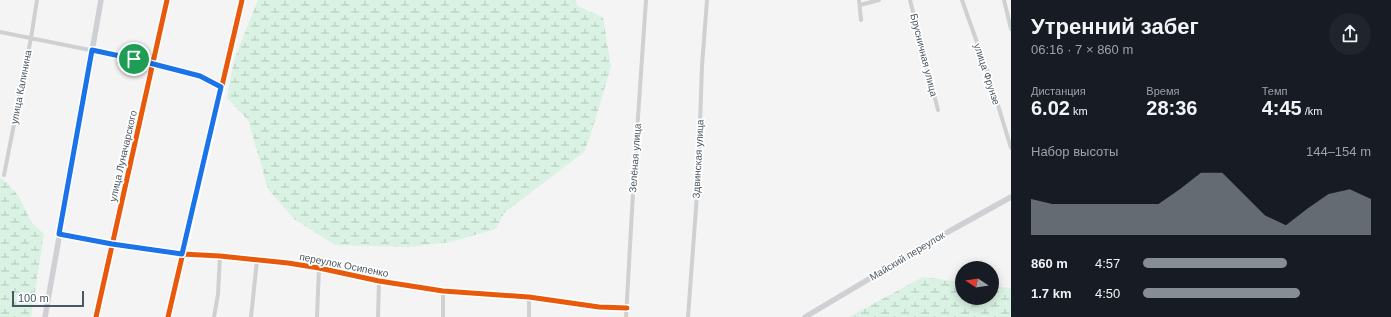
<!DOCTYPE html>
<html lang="ru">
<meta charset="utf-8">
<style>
body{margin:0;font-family:Arial,sans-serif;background:#20242c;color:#f1f3f6;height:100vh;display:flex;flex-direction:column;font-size:15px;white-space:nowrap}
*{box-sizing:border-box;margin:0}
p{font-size:13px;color:#9ea1a6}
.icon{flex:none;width:22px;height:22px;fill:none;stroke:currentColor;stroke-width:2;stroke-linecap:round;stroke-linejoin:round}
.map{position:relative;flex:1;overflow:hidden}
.sheet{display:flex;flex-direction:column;background:#171b24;width:380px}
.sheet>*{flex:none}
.needle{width:26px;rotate:282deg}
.buttons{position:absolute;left:955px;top:261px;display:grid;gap:8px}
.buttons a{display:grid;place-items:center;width:44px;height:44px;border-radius:50%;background:#171b24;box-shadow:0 2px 10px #0003;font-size:20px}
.scale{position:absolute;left:12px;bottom:10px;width:72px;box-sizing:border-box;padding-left:4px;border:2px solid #4a5661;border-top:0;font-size:11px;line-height:14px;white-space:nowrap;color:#4a5661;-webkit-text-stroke:3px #fff;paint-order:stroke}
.pin{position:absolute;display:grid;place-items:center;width:34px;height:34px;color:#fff;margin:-17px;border:2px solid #fff;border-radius:50%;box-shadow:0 1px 4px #0007}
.round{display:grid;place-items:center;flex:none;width:42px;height:42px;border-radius:21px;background:#20242c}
.headline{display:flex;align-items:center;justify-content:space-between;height:68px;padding:0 20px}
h1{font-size:22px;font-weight:700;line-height:30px}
.metrics{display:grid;grid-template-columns:repeat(3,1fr);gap:6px;height:68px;padding:4px 20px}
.metrics div{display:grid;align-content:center}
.metrics b{font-size:20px;font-weight:700}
.metrics small{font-size:11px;font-weight:400}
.metrics p{font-size:11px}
.chart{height:112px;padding:8px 20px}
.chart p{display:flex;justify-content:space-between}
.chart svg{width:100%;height:72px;margin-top:4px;fill:#868d94;opacity:.7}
ul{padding:0 20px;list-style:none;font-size:13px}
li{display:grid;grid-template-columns:64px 48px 1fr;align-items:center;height:30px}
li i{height:10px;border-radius:5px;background:#868d94}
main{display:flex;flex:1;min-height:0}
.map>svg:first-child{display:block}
.wetland{fill:url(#wetland-marsh)}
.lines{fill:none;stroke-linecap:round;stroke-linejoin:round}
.street{stroke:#ced0d2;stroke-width:4}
.secondary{stroke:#ced0d4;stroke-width:5.5}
.cycleway-casing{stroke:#fff;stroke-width:8}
.cycleway{stroke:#e8590c;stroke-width:5}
.route-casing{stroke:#fff;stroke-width:8}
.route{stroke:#1a73e8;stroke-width:5}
.labels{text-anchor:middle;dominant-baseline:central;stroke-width:3.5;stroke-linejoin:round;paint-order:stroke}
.street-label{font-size:10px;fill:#4a5661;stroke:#fff}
</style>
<main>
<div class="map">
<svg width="1011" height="317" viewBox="0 0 1011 317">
<defs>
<pattern id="wetland-marsh" width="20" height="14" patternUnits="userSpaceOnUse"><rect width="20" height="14" fill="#d9f2e3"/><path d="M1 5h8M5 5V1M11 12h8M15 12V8" fill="none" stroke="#b2c7bb"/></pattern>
</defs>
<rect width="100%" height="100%" fill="#f4f4f4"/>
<path class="wetland" d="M258 0H576L577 6 603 17 611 67 590 137 584 152 504 213 496 229 450 242 408 247 335 245 294 219 268 189 248 120 227 98 234 60Z
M0 178 8 183 19 197 32 223 44 234 31 317H0Z
M923 277 962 282V298H992V286L1011 288V317H849Z"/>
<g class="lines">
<path class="street" d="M859 0 861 20
M910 0 938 110
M962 0 990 79 1011 148
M1004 0 1011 29
M860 5 879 0
M0 32 135 59 200 76 221 87
M4 175 31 38 37 0
M59 234 112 244 182 254 220 256 288 263 319 268 379 281 443 291 529 297 599 307 627 308
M443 291V317
M529 297V317
M96 317 167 0
M214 317 218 294 220 256
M251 317 257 260
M317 317 319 268
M378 317 379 281
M626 317 634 175 646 0
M688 317 698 181 702 66 707 0"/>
<path class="secondary" d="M45 317 101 0
M168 317 242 0
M805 317 948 232 1011 197"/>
<g class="cycleway-casing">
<path id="cycleway" d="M59 234 112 244 182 254 220 256 288 263 319 268 379 281 443 291 529 297 599 307 627 308
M96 317 167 0
M168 317 242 0"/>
</g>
<use href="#cycleway" class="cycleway"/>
</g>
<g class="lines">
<g class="route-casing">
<path id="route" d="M92 50 134 59 200 76 221 87 182 254 112 244 59 234Z"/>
</g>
<use href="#route" class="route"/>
</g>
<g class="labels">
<g class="street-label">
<text transform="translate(924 55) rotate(76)">Брусничная улица</text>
<text transform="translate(987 74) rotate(72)">улица Фрунзе</text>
<text transform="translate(21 87) rotate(-79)">улица Калинина</text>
<text transform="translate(123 156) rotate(-77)">улица Луначарского</text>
<text transform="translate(635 158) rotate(-86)">Зелёная улица</text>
<text transform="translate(698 159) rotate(-87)">Здвинская улица</text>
<text transform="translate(907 256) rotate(-31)">Майский переулок</text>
<text transform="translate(344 265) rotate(11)">переулок Осипенко</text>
</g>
</g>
</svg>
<div class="buttons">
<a><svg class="needle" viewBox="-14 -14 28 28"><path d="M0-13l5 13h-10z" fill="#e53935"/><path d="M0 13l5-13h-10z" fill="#9ea1a6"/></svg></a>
</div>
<div class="scale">100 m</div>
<div class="pin" style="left:134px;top:59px;background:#1e9e55"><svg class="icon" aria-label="arrive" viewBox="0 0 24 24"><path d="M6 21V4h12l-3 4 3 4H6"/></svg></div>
</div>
<section class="sheet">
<div class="headline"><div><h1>Утренний забег</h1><p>06:16 · 7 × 860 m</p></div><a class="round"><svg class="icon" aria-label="share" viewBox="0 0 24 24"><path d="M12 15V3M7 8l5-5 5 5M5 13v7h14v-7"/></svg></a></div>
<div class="metrics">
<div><p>Дистанция</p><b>6.02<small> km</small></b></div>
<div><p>Время</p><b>28:36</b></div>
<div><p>Темп</p><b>4:45<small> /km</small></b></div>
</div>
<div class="chart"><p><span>Набор высоты</span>144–154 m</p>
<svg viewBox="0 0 160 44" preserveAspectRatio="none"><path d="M0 44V22L10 25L20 25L30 25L40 25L50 25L60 25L70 16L80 6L90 6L100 19L110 32L120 38L130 28L140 19L150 16L160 22V44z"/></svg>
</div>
<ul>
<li><b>860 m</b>4:57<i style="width:63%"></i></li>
<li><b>1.7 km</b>4:50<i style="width:69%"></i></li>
</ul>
</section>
</main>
